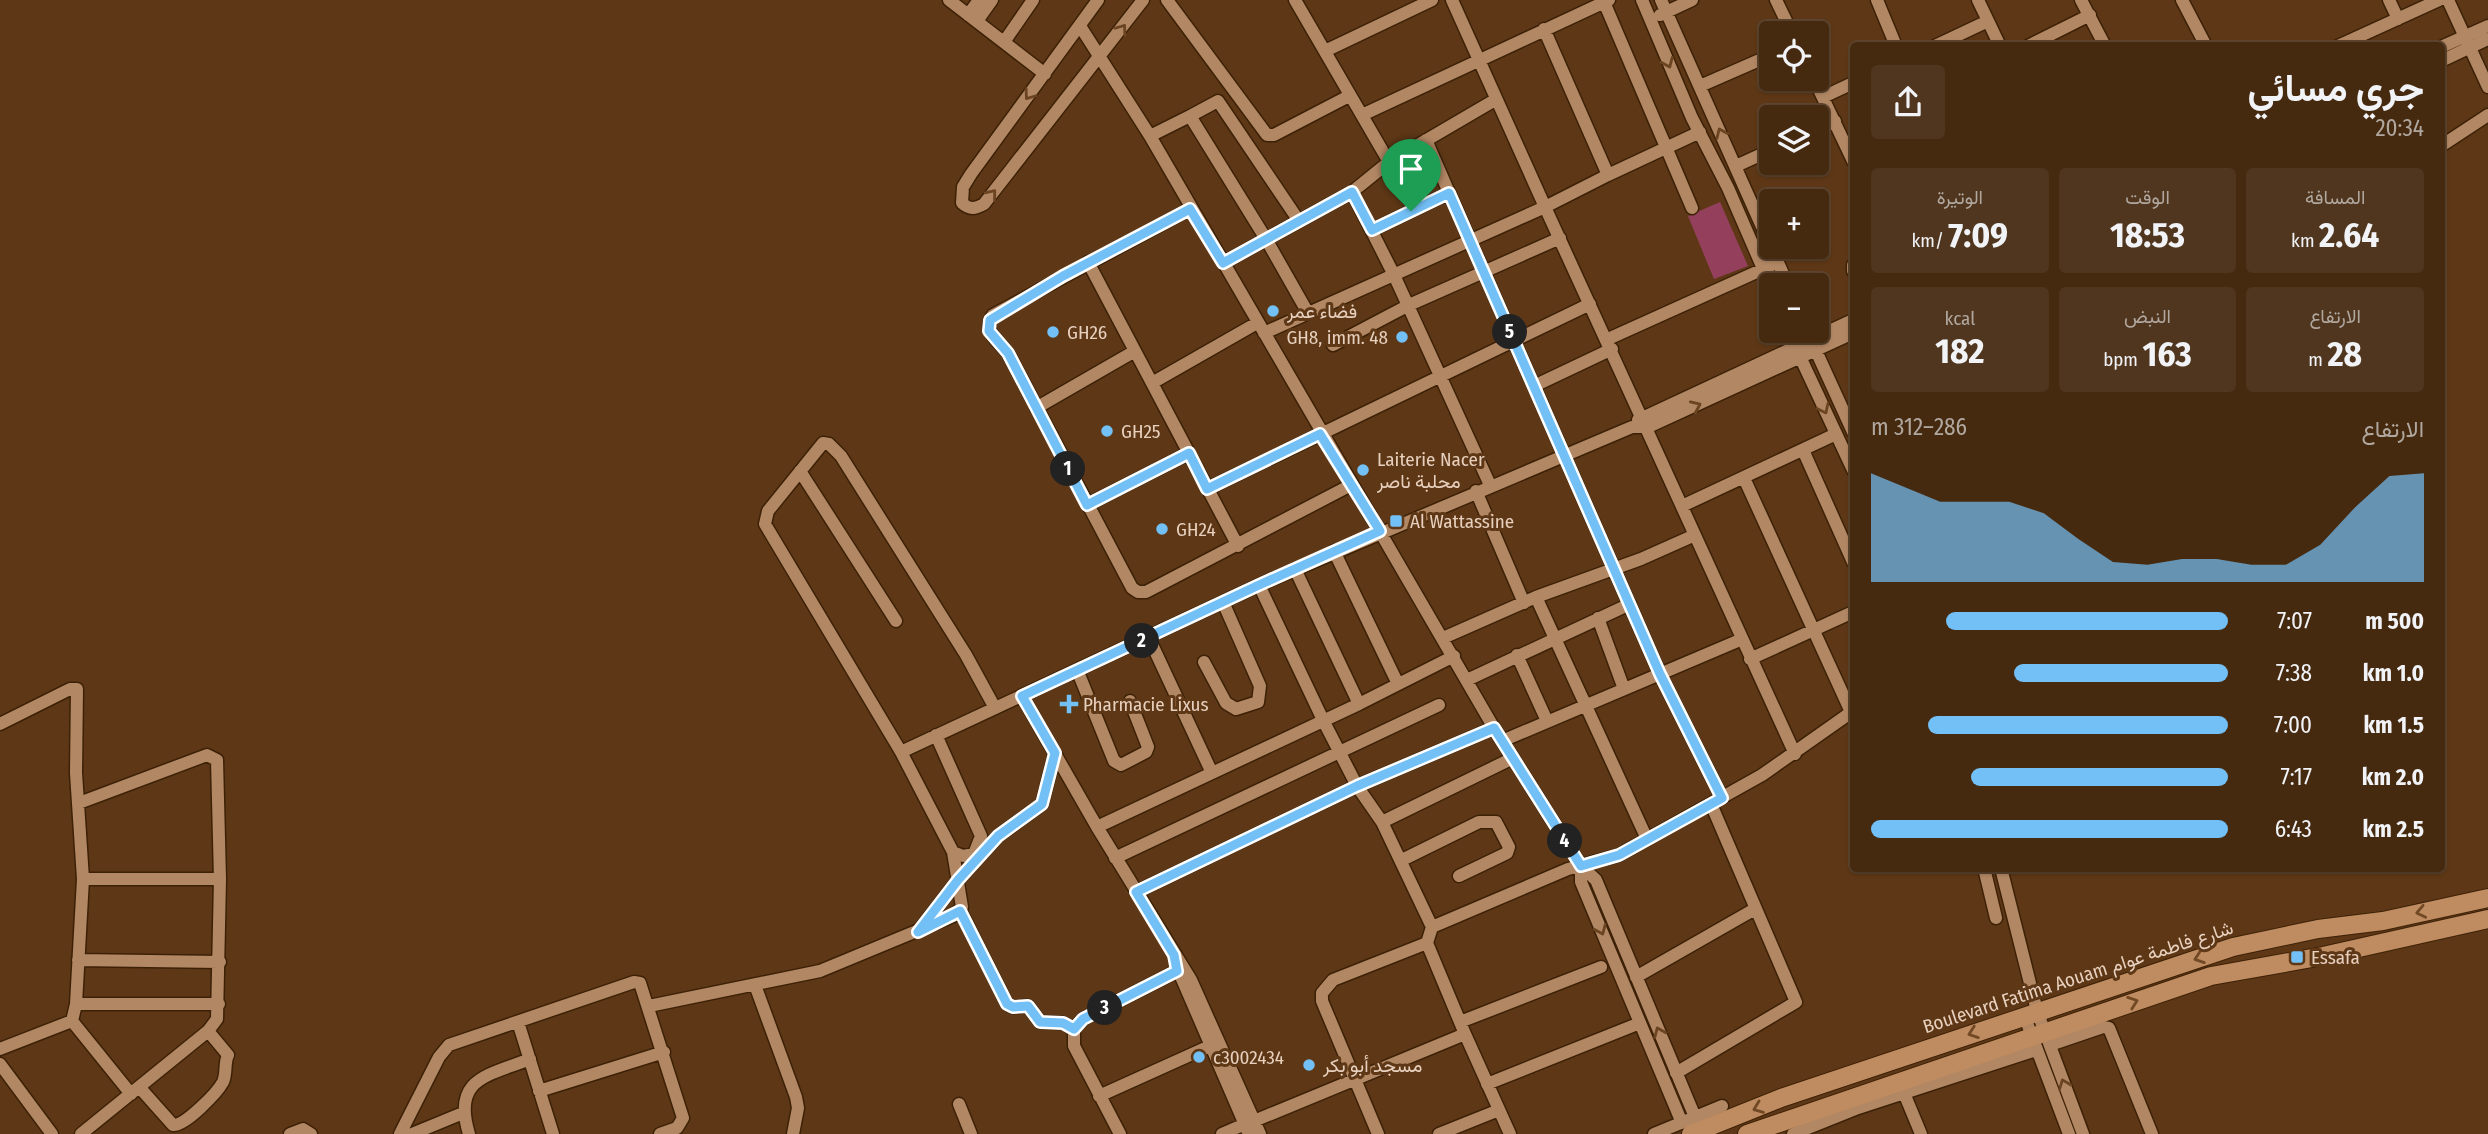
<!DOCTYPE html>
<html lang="ar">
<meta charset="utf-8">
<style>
body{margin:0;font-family:"Fira Sans Condensed",Vazirmatn,sans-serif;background:#50361e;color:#f1f3f6;direction:rtl;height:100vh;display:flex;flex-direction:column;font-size:26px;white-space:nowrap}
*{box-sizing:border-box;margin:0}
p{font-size:23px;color:#b0a79f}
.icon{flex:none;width:38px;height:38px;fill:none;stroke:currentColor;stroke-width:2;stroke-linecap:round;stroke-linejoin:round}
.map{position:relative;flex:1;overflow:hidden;direction:ltr}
.sheet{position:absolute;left:1850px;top:42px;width:595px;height:830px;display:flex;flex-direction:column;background:#462a10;border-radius:7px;box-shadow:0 2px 5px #0004,0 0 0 2px #5e4630;direction:rtl}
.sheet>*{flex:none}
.buttons{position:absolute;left:1759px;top:21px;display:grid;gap:14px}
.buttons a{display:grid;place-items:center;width:70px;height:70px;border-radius:7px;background:#462a10;box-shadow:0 2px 5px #0004,0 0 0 2px #5e4630;font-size:35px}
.pin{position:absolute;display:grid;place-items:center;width:60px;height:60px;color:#fff;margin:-72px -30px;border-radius:50% 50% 50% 0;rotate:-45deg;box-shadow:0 0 7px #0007}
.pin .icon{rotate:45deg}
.km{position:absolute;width:35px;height:35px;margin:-18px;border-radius:50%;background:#222;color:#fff;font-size:19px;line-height:35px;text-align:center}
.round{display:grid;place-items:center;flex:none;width:74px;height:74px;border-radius:7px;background:#50361e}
.summary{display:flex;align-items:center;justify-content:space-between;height:119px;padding:0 21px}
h1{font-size:38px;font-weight:700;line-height:52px}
.figures{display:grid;grid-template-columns:repeat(3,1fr);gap:10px;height:119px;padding:7px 21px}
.figures div{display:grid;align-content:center;border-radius:7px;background:#50361e;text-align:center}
.figures b{font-size:35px;font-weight:700}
.figures small{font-size:19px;font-weight:400}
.figures p{font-size:19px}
.chart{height:196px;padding:14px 21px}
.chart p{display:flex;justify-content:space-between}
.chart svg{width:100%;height:126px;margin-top:7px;fill:#73c0f6;opacity:.7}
ul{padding:0 21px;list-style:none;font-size:23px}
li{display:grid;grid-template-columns:112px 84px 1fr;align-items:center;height:52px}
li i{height:18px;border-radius:9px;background:#73c0f6}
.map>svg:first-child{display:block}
.green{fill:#94405d}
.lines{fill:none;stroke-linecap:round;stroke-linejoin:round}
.minor-casing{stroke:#3d2106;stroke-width:15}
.major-casing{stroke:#3d2106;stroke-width:20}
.minor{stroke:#b28764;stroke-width:12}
.major{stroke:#bf8b60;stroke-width:18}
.oneway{stroke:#6b4422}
.oneway2{stroke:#714925}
.route-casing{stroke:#fff;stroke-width:14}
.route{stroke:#73c0f6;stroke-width:9}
.poi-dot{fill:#73c0f6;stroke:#5e3816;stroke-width:2.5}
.labels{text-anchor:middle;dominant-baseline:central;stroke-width:6;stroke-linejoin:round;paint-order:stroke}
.poi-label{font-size:19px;fill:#e8d0be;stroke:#5e3816;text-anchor:start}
.street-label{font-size:19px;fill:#e8d0be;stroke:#5e3816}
</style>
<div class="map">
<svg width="2488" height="1134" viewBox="0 0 2488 1134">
<rect width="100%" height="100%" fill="#5e3816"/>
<path class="green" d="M1720 202 1748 266 1714 279 1688 216Z"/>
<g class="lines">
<g class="minor-casing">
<path id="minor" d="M949 0 1045 74
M1098 0 971 174 963 187 962 203C970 210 975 209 984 204L1143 0
M1167 0 1267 135H1274L1349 96
M1295 0 1389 162
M1452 0 1545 207 1608 175 1544 29
M1642 0 1692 118 1728 188 1771 287
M1661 0 1788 285
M1776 0 1792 33
M1877 0 1896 46
M1978 0 2000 46
M2081 0 2105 46
M2182 0 2206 46
M2389 0 2398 19
M2448 0 2488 87
M1604 2 1692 208
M968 15 979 0
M1660 15 1692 0
M977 21 992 0
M1080 26 1150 136 1494 728 1581 866 1596 880 1695 1117
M1004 42 1033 0
M1935 46 1988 21
M2028 46 2090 15
M2338 46 2439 0
M2441 47 2488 26
M1325 51 1432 0
M2441 61 2488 39
M1814 79 1853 161
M1700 86 1771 55
M1823 97 1853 83
M1362 115 1609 0
M1190 116 1218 101 1299 221
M1816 129 1835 121
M1150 136 1190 116 1266 239 1308 313
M1426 140 1660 674 1722 798
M2441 146 2488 115
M1736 166 1771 150
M1608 175 1700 132
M1352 192 1394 275 1490 485
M1190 209 993 315C982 331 998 341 1008 353L1132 588 1138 592H1146L1351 485
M1372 230 1449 193
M1088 262 1238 546
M1223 263 1352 192 1389 162 1495 100
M1853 265V271
M1788 331 1853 470
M1807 331 1853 432
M1264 333 1545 207 1795 754
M1608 339 1770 266
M1333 345 1409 305 1560 238
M1152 383 1257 323
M1534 386 1612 349
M1036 408 1135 351
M1638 420 1853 320
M1803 450 1853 562
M800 471 896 621
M1744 478 1851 712
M1207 489 1590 304
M1476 491 1524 603
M1087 505 1189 453
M1682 506 1836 434
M1334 551 1398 684
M1295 569 1359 704
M1259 585 1323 720 1357 786 1382 822 1432 927 1427 943 1465 1034
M1536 597 1647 839
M1598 618 1624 689
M1149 638 1212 773
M1443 638 1536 597 1641 559 1695 535
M1517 655 1547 721
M1750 659 1853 612
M1204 662 1226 703 1236 709 1258 702 1260 686 1223 602
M1078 672 1114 761 1121 765 1146 752 1148 747 1130 701
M1467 680 1630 604
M1022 696 1097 827 1191 980 1260 1134
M0 724 70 689H77L76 773 83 879 76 1004 72 1021
M936 735 981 836 974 854 963 856 953 852
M1502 741 1740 640
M901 752 1259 585 1632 427H1648L1853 333
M79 803 207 755 217 760 220 879 217 1019 208 1031 81 1134
M1382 822 1513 758
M1097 827 1359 704 1454 656
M1115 858 1439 705
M1402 860 1479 822H1496L1509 847 1507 853 1459 876
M1581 866V882L1682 1123
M1984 868 1996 918
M2001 868 2037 1011 2083 1134
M83 879H220
M1136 892 1357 786 1494 728
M960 910 1007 1004 1013 1007 1028 1006 1040 1022 1063 1023 1074 1029
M1432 927 1568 869 1619 855 1762 775 1853 711
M920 929 958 880 998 836 1042 804 1055 753
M78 960 220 962
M1176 965 1249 1134
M1636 977 1755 909
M755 985 796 1097 798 1108 793 1134
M76 1004H219
M649 1006 820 971 953 916 962 907 953 852 901 752 765 524 768 511 823 443 829 444 841 456 966 655 995 708
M2024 1015 2069 1134
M72 1021 131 1094
M518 1022 553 1134
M1460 1022 1601 967
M2050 1045 2103 1027 2109 1028 2152 1134
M0 1049 72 1021
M0 1064 52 1134
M1676 1073 1796 1002 1711 804
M1487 1084 1640 1023
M140 1088 173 1125C185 1126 217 1093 223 1082 227 1073 224 1063 228 1055L208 1031
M539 1091 664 1052
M1904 1093 1921 1134
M1099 1096 1210 1046
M959 1104 971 1134
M1254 1121 1465 1034 1510 1134
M290 1134 303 1129 311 1134
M400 1134 439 1057 449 1045 634 982 640 983 683 1118 677 1128 660 1134
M412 1134 463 1113
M469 1134C452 1078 487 1076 530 1059
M1120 1134 1074 1046V1029L1083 1019 1183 968
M1222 1134 1245 1124
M1378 1134 1322 1001V993L1333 980 1427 943
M1439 1134 1499 1110
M1654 1134 1722 1106
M1793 1134 1858 1108 2036 1050"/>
</g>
<g class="major-casing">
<path id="major" d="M1691 1134 1781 1098 2233 947 2318 929 2383 921 2488 898
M1747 1134 2211 976 2323 956 2488 919"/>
</g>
<use href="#minor" class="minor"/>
<use href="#major" class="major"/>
</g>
<defs><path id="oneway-chevron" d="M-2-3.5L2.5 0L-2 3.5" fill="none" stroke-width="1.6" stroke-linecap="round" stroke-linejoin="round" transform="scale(1.75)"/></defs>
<g class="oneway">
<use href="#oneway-chevron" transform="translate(1122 29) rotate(-54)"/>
<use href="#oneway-chevron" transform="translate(1668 63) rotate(67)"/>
<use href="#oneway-chevron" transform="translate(1029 95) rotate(126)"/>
<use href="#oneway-chevron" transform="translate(1721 133) rotate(-114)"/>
<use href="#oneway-chevron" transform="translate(992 194) rotate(-51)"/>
<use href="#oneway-chevron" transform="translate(1696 406) rotate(-24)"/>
<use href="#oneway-chevron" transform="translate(1824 409) rotate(64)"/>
<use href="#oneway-chevron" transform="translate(1601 930) rotate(67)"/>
<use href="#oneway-chevron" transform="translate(1659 1032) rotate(-113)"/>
<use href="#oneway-chevron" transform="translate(2064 1084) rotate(-111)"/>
</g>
<g class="oneway2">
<use href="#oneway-chevron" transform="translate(2421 912) rotate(168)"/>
<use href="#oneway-chevron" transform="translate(2199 958) rotate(161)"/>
<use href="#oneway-chevron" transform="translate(2133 1002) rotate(-20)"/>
<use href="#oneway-chevron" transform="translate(1973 1033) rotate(161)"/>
<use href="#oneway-chevron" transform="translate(1758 1108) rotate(159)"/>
</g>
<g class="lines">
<g class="route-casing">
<path id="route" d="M1352 192 1372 230 1449 193 1660 674 1722 798 1619 855 1581 866 1494 728 1357 786 1136 892 1174 955 1177 971 1083 1019 1074 1029 1063 1023 1040 1022 1028 1006 1013 1007 1007 1004 960 911 918 932 958 880 998 836 1042 804 1055 753 1022 696 1259 585 1380 531 1320 434 1207 489 1189 453 1087 505 1008 353 989 331 990 320 1063 276 1190 209 1223 263Z"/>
</g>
<use href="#route" class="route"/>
</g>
<g class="poi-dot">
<circle cx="1273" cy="311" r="7"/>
<circle cx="1053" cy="332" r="7"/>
<circle cx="1402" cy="337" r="7"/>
<circle cx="1107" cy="431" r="7"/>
<circle cx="1363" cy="470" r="7"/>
<rect x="1389" y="514" width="14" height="14" rx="3.5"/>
<circle cx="1162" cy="529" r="7"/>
<path d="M1065.5 693.5h7v7h7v7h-7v7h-7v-7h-7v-7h7z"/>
<rect x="2290" y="950" width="14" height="14" rx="3.5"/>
<circle cx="1199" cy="1057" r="7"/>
<circle cx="1309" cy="1065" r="7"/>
</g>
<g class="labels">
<g class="poi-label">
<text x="1287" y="311">فضاء عمر</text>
<text x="1067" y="332">GH26</text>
<text x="1388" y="337" text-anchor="end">GH8, imm. 48</text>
<text x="1121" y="431">GH25</text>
<text x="1377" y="459">Laiterie Nacer<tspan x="1377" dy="22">محلبة ناصر</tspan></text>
<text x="1410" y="521">Al Wattassine</text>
<text x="1176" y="529">GH24</text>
<text x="1083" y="704">Pharmacie Lixus</text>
<text x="2311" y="957">Essafa</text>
<text x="1213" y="1057">c3002434</text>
<text x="1323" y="1065">مسجد أبو بكر</text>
</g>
<g class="street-label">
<text transform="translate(2078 977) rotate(-18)">Boulevard Fatima Aouam شارع فاطمة عوام</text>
</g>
</g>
</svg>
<div class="buttons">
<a><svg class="icon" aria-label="locate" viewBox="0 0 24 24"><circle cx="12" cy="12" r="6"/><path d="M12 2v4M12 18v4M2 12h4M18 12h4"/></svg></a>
<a><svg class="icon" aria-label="layers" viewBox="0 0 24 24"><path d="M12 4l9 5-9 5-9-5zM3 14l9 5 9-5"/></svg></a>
<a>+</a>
<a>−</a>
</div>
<div class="pin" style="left:1411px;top:211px;background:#1e9e55"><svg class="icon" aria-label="arrive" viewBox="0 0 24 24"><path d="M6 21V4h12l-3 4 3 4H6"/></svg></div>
<b class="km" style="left:1068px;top:469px">1</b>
<b class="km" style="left:1142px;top:641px">2</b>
<b class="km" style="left:1105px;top:1008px">3</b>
<b class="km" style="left:1565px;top:841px">4</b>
<b class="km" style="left:1510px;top:332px">5</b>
<section class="sheet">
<div class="summary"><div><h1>جري مسائي</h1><p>20:34</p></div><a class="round"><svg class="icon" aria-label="share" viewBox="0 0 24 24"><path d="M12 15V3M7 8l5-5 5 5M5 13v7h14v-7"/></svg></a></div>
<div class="figures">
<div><p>المسافة</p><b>2.64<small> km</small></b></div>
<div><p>الوقت</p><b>18:53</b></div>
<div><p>الوتيرة</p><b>7:09<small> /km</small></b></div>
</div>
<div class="figures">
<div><p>الارتفاع</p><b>28<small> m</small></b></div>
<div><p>النبض</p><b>163<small> bpm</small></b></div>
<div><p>kcal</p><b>182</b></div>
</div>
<div class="chart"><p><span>الارتفاع</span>286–312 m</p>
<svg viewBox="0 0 160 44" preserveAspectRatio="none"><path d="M0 44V6L10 11L20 16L30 16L40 16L50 20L60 29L70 37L80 38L90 36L100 36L110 38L120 38L130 31L140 18L150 7L160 6V44z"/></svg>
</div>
<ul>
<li><b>500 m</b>7:07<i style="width:79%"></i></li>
<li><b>1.0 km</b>7:38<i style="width:60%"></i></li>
<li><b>1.5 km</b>7:00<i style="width:84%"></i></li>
<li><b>2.0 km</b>7:17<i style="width:72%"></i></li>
<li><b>2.5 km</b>6:43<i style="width:100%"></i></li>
</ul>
</section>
</div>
